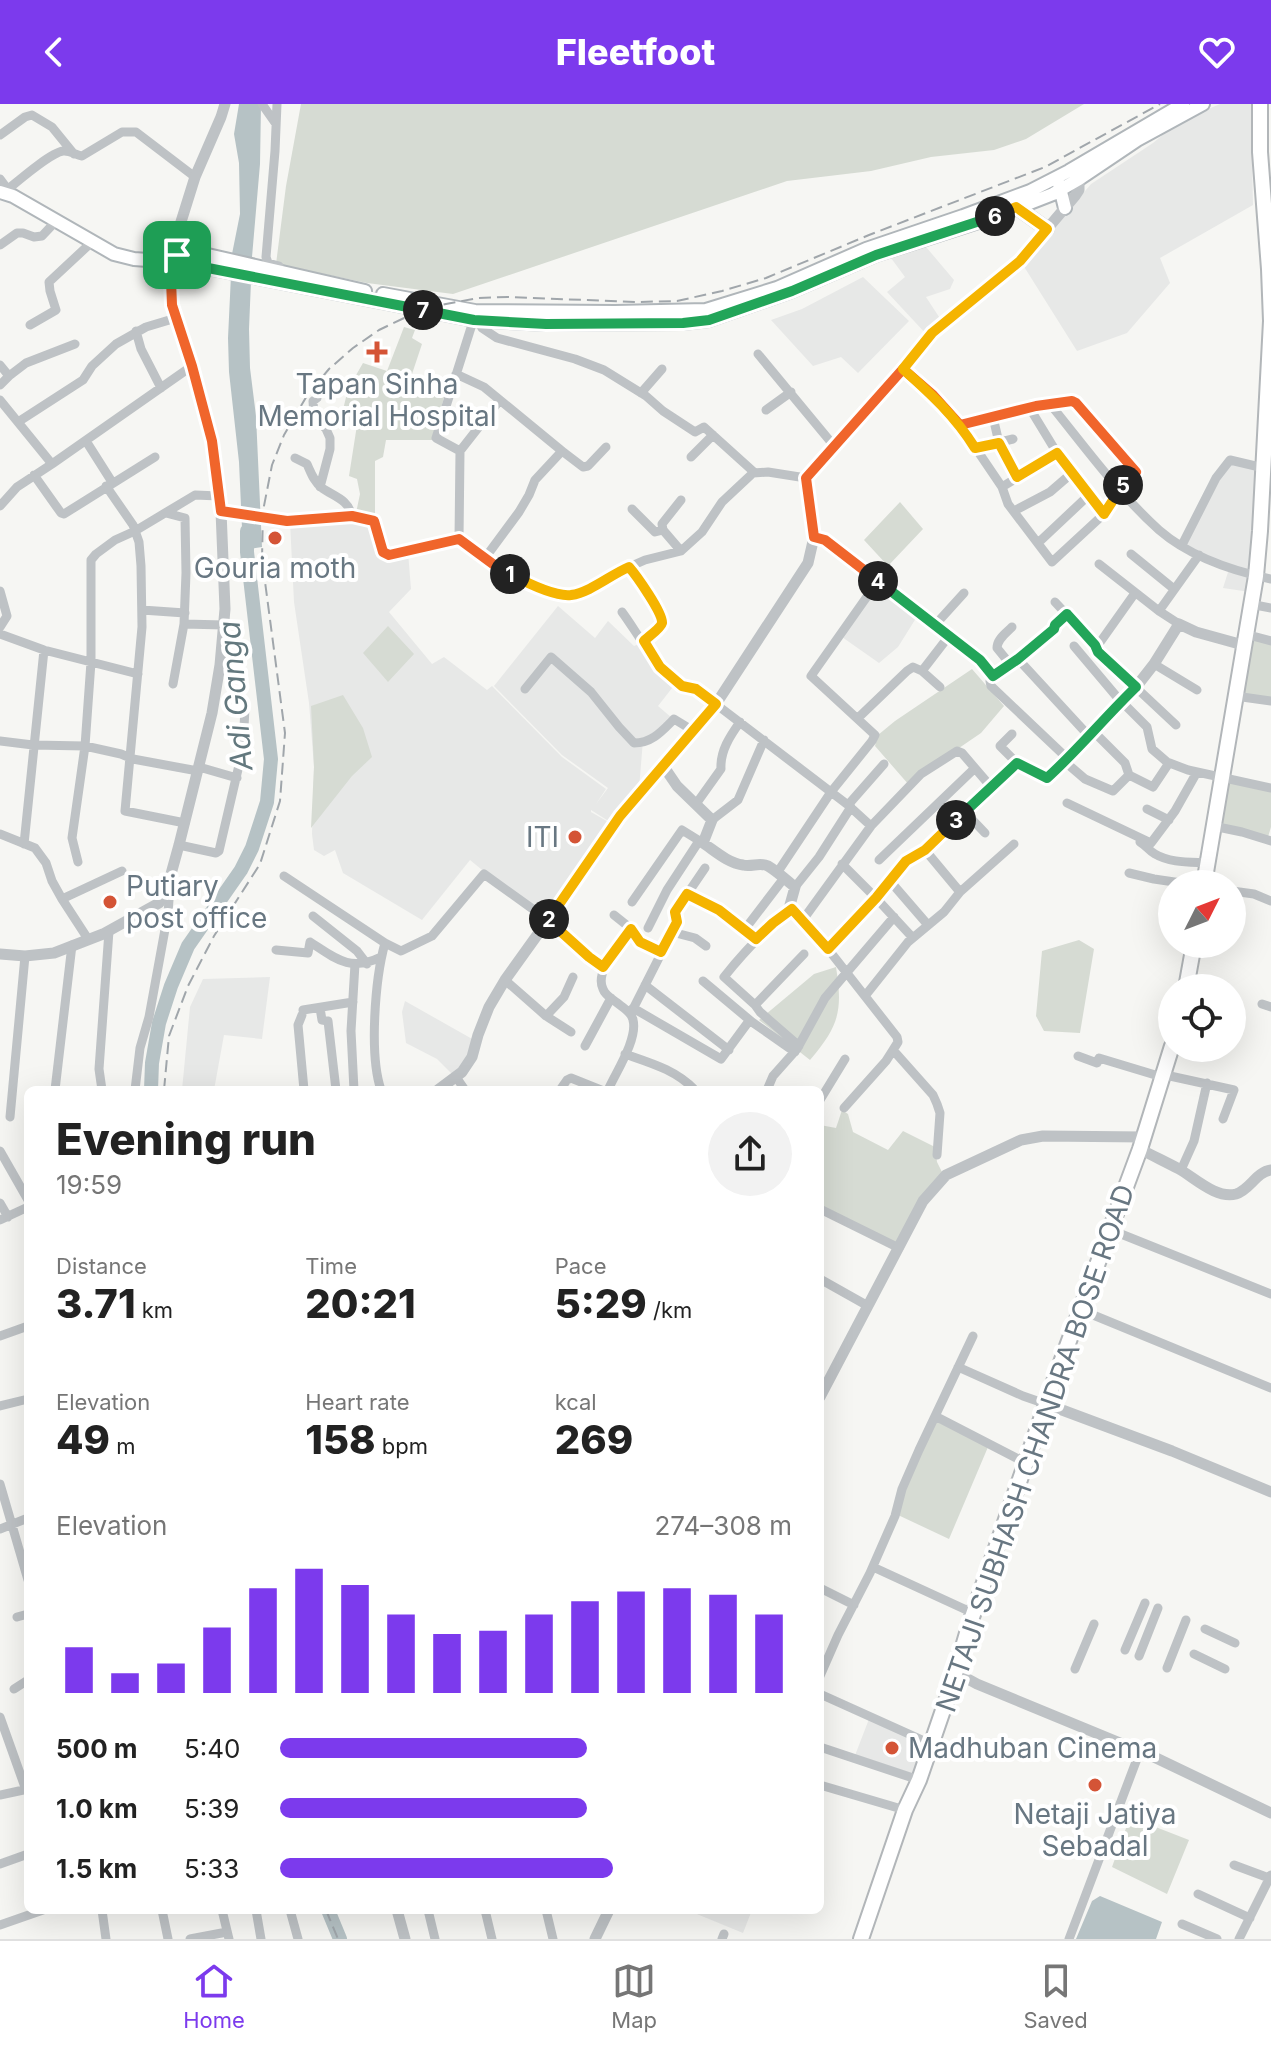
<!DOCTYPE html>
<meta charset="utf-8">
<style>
body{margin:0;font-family:Inter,sans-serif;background:#f2f2f2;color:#222;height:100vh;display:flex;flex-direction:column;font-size:30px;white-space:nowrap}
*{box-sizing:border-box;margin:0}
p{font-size:26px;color:#767676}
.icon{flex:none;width:44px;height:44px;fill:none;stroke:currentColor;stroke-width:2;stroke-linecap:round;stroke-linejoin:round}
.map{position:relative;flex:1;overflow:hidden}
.side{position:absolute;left:24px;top:982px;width:800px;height:828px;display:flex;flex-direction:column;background:#fff;border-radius:12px;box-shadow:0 8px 32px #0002}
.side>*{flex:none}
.needle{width:52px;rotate:48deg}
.controls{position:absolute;left:1158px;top:766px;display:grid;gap:16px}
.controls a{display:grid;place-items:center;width:88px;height:88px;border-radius:50%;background:#fff;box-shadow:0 8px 32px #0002;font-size:40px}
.pin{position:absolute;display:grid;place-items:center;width:68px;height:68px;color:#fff;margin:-34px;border-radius:16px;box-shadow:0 4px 12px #0006}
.km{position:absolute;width:40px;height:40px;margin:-20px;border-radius:50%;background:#222;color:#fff;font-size:22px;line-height:40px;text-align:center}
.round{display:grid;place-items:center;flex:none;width:84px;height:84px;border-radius:42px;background:#f2f2f2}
.summary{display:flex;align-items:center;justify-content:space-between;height:136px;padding:0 32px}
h1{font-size:44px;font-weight:800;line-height:60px}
.figures{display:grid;grid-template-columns:repeat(3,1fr);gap:12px;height:136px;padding:8px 32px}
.figures div{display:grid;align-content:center}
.figures b{font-size:40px;font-weight:800}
.figures small{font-size:22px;font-weight:400}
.figures p{font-size:22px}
.chart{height:224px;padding:16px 32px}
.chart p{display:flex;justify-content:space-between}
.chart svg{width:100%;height:144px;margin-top:8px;stroke:#7c3aed;stroke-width:6}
ul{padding:0 32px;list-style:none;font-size:26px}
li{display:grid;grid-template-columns:128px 96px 1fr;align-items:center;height:60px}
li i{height:20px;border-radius:10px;background:#7c3aed}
header{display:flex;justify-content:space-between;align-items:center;height:104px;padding:0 32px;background:#7c3aed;color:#fff;font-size:36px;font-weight:800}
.tabs{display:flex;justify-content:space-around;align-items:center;height:112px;border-top:2px solid #e0e0e0;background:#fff;font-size:22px;color:#767676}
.tabs a{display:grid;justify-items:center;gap:4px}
.tabs .selected{color:#7c3aed}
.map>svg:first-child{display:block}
.built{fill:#e7e8e7}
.green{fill:#d6dbd3}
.water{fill:#b6c2c5}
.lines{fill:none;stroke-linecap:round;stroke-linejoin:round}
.river{stroke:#b6c2c5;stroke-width:14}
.secondary-casing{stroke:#b0b6ba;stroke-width:16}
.primary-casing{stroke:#b2b6b9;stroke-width:18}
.minor{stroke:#bec2c5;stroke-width:9}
.tertiary{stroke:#bec2c5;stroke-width:11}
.secondary{stroke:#fff;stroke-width:12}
.primary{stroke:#fff;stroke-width:14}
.rail{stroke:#a0a6ab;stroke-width:2;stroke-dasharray:12 6;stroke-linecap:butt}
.split-1-casing{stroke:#fff;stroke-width:16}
.split-2-casing{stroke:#fff;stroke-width:16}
.split-3-casing{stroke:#fff;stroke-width:16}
.split-4-casing{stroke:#fff;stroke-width:16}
.split-5-casing{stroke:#fff;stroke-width:16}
.split-6-casing{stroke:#fff;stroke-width:16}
.split-7-casing{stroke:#fff;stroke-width:16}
.split-8-casing{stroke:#fff;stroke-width:16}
.split-1{stroke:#f0652b;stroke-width:10}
.split-2{stroke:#f5b400;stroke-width:10}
.split-3{stroke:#f5b400;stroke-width:10}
.split-4{stroke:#22a559;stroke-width:10}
.split-5{stroke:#f0652b;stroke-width:10}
.split-6{stroke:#f5b400;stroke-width:10}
.split-7{stroke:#22a559;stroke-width:10}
.split-8{stroke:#22a559;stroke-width:10}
.poi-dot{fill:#d45436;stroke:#fff;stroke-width:3}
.labels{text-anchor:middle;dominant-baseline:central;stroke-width:8;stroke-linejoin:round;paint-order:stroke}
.poi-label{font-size:28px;fill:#687782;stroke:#fff}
.street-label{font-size:28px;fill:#687782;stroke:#fff}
.water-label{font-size:30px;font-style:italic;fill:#63787e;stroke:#fff}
</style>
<header><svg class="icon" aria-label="back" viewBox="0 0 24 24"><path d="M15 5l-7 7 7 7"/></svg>Fleetfoot<svg class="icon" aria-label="heart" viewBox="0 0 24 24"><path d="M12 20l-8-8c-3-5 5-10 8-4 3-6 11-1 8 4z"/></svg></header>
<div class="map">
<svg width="1271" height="1835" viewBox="0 0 1271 1835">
<rect width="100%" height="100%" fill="#f6f6f3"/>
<path class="built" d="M1220 0H1256L1252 54 1253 101 1160 154 1170 179 1127 229 1077 247 1023 161 1091 80 1153 39 1178 18Z
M921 137 954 176 950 185 926 193 943 219 928 232 887 188 905 173 891 154Z
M863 173 909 217 858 269 841 253 813 262 771 216 802 205Z
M1231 358 1261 366 1250 488 1223 484 1229 465 1186 441 1218 375Z
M352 414 370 418 382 449 408 448 411 485 389 508 432 560 444 553 487 586 492 582 562 653 606 685 596 700 608 684 562 651 494 582 558 502 595 534 608 517 634 542 642 539 676 579 658 602 672 614 654 632 643 636 639 685 610 718 591 706V708L612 720 543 816 470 756 422 816 343 769 335 746 324 752 314 746 312 730 314 663 309 599 294 498 290 418Z
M879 480 918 511 898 543 879 559 842 533Z
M270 873 262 935 224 931 214 986H182L190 903 203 875Z
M405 897 474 936 471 951 454 972 437 955 406 939 402 908Z
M869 1615 928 1641 917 1674 854 1654Z
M687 1806H752L743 1829Z"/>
<path class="green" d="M301 0H1084L1026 35 994 46 931 53 871 67 787 77 453 190 367 179 276 160 286 82Z
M404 223 415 226 412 234 422 240 409 279 445 290 432 336H386L383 353 375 357V414L356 409 360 390 357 375 349 372 357 321 341 314 348 285 363 259 387 267Z
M900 398 923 425 888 462 864 436Z
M388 522 414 550 388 578 363 549Z
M1247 532 1271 538V595L1237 591Z
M972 565 1004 602 981 629 918 672 909 681 875 642 878 631 895 617Z
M343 591 363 624 372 653 352 672 311 724 314 663 311 602Z
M1224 675 1271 685V723L1268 733 1217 721Z
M1079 836 1094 845 1080 929 1044 927 1036 912 1042 847Z
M836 863C843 907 839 922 810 956L759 916 814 870Z
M842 1006 848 1010 853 1028 888 1046 903 1027 935 1043 937 1058 943 1070 898 1144 820 1103V1021L836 1024Z
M936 1317 988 1343 949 1435 898 1411 902 1391Z
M1130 1713 1189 1736 1167 1790 1112 1763Z"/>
<path class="water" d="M239 0H261L260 60 252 153 249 225 250 264 256 312 262 443 243 446 239 358 229 268 228 234 232 150 240 110 239 59 234 30Z
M1100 1792 1162 1818 1156 1835H1076L1092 1797Z"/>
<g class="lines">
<path class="river" d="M151 986 152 959 159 919 171 882 188 842 241 766 252 744 267 698 271 655 247 448V427
M328 1806 340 1835"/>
<g class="secondary-casing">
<path id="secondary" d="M1059 80 1065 104
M0 88 13 92 114 150 134 155 148 156 170 149 185 153 196 161 208 164 474 216 546 220 683 219 709 216 792 187 876 151 991 114 1053 90 1079 75 1137 36 1203 0
M1016 103 1047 125
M185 153 199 149 365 187
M383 190 475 207 615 208 706 206 777 184 866 145 963 112 1030 87 1069 67 1183 0"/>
</g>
<g class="primary-casing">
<path id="primary" d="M1204 780 1256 472 1260 427 1271 217 1269 165 1260 48V0
M1186 884 1194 840
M861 1835 905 1706 919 1676 952 1580 970 1519 1056 1272 1140 1045 1172 942"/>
</g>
<path class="minor" d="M262 0 276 20
M277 0 275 47 266 153 268 159 279 162
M0 31 25 13 32 11 52 23 74 50
M0 75 11 90
M7 86C18 77 50 49 63 47 69 46 76 51 82 52L122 28H136L195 73
M0 141 17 129H23L34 133 42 132 57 116
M478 216 482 224 497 234 575 255 604 266 646 292 663 307 695 328 704 323 755 369
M30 221 56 206 50 187 49 178 93 137
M136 227 141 245 161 284
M758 250 835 343
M0 261 9 272 0 281
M903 265 933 291 960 321 1002 383 1008 400 1052 458 1104 410 1119 384 1136 368 1076 299 1072 297 1036 302 960 321
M456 270 484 283 562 347 535 376 529 391 519 408 485 454
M9 272 26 259 75 240
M641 289 662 265
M317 294 313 297 314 312 326 325 330 334V345L320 383
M0 296 52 360 17 383 0 402
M1050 300C1085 343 1118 389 1159 426 1189 452 1233 467 1271 475
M1029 303 1057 349 1104 410
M766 306 791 288
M993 313 999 339 1017 373
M18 318 83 276 92 262 116 240 146 223 176 214
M86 337 112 378
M975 344 1013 335
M460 347 500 296
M562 347 583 363 588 362 606 343
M691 353 713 331
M295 354 307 360C311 369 314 378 322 384 335 393 348 395 352 412
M52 360 192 262
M34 371 61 409 64 410 155 353
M106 382 133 421 139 438 141 462 142 523 125 707 185 719
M1002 383 1057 349
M632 405 655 428 663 426 681 447
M221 407 287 417 352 412 374 417 383 448 389 451 459 435 501 466 548 487 568 492 587 486 620 467 645 456 681 447 702 428 722 398 753 369 768 368 806 374
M1014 407 1050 388 1072 369
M166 409 185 414 186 469 184 520 173 580
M663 426 662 420 681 396
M814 433 825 436 980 556 993 572
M459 435 460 347 436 334 475 211
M1038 439 1089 391
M1182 441 1216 374 1230 356 1264 364
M1131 450 1174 485
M1099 460 1159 507 1179 520
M629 463 652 496 662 519 644 537
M0 487 7 512 0 523
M1055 498 1095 541 1098 548 1176 621
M1250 500 1271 504
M142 506 185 509
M1159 507 1199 451
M622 508C640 532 665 582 696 585L848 701 871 722
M1067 510 1055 521 1054 525 1018 555 993 572 990 577 991 582 1068 655
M184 520 224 521
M935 521 964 489
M0 530 44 546 138 570
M1245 530 1271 537
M1074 542 1117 593 1147 623 1152 645 1167 658 1188 666 1271 684
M1096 544 1135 489
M1018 555 1088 631
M1010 560 997 544C997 535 1006 529 1012 523
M1154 560 1197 586
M922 567 949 532
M525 585 551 553 591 588 619 623 634 639C652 639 662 627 674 615L692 626
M1235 592 1271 597
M858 614 907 567 913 563 922 567 940 583
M1012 630 1000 642 1017 659
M1097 631 1125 659 1129 671
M0 637 33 641 85 642 121 650 133 655 198 667
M199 663 237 674
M1071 663 1085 675 1113 687 1129 671 1153 683 1169 659
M1067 699 1151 739 1175 707 1197 668
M696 700 721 665C720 647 730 632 740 618
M848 701 884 660
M1147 705 1169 716
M965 708 985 729
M712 716 738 696 764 636
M1213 722 1242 728 1271 737
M0 730 35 744 46 759 52 777 62 795 88 835
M1140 738C1147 742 1149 747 1155 750 1170 759 1190 758 1207 759
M24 740 44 546
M179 741 216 749 219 747 243 644 245 603
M925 746 960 788
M879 756 975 664
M78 758 72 734 85 642 91 558V456L96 450 115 436 135 427 195 391 219 392
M842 760 876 794 913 834
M705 764 675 808 677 818 672 828 695 834 706 842
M777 769 831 688 872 637 875 631 811 572 878 477
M1129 769 1154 775 1188 780
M284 772 385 839 401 847 432 832 484 770 548 816 589 853 603 863
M890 777 928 821
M795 783 819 753 851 703
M1232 787 1254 790 1271 797
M687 790 719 806 756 835
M62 795 122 767
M632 798 682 726 703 739
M792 805C765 825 744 848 724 873L755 901 804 850
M614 811 634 827 640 838 661 848
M313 812 357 847 367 860
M802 817 871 722 921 670 957 647 962 649 992 684
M648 824 667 786 699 737
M745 825 784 774
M828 845 897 933 898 938 893 946 933 991 937 1000 940 1009 937 1051
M276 846 308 849 310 838C336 855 350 868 381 853
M505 876 546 912 571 928
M703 877 752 918 795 948
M645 881 729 946
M865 892 908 838 944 808 960 788 1014 740
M1262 900 1271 903
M755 901 760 908 799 942
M320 904 322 916 328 917 336 986
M633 904 721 955 749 917
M303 906 353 898
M632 907 672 828
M302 911 298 921 304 986
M546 912 564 893 573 873
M585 942 611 894
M625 950C651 959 676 966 695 986
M1078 952 1097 959 1099 954 1162 973 1170 972 1234 986 1223 1015
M456 973 465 986
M55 986 72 841
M102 986 99 965 109 827
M135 986 140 944 149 913 168 809 169 796 166 788
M354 986 351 927 355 860
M381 986C369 951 375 875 385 839
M560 986 567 976 571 974 601 986
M608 986C616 968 638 935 633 916 632 908 622 903 616 898 612 895 605 891 603 885 594 867 621 839 631 825
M767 986 773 972 797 945 825 894 894 813
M820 996 845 955
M844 1004 886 957 893 946
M10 1013 25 852
M0 1047 28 1096
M1181 1066 1194 1037 1207 979
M0 1099 8 1113
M820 1105 899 1144
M0 1116 28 1103
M1111 1126 1271 1190
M820 1175 868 1202
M1081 1206 1271 1284
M0 1232 28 1222
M958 1263 1023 1292 1046 1300
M0 1302 28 1295
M935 1312 1026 1359
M0 1380 28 1476
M0 1425 28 1414
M873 1463 973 1509
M820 1484 854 1501
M17 1513 28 1510
M1205 1525 1235 1539
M1125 1546 1145 1499
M1194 1550 1225 1565
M1139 1552 1158 1504
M1167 1564 1186 1516
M1075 1565 1094 1520
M820 1572 838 1531 870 1469 895 1412 902 1385 919 1346 973 1232
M14 1585 28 1576
M820 1590 931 1640
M0 1613 26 1686
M820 1643 919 1676
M820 1681 905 1706
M0 1691 28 1685
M0 1760 28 1750
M1234 1761 1269 1774
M1198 1790 1250 1814
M102 1806 106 1835
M162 1806 168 1835
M222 1806 229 1835
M256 1806 261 1835
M290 1806 298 1835
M428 1806 435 1835
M485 1806 492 1835
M546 1806 553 1835
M1182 1820 1217 1835
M0 1821 43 1806
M190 1835 227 1828
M722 1835 724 1830
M1069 1835 1140 1647
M1239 1835 1271 1771"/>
<path class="tertiary" d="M662 660 677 682 712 716 703 739C715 747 728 759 743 761 752 763 760 758 768 762 778 768 786 776 795 783L790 801 792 805 828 845 888 780 897 766 906 757 925 746 1017 659 1047 674 1066 657 1088 631 1136 583 1154 560 1179 520 1196 528 1243 541
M0 850 25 852 54 849 103 830 159 799 166 788 179 741 212 609 220 561 225 505 221 407 212 337 192 262 172 201 171 176 177 151 180 121 195 73 221 13 225 0
M438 986 462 968 472 953 478 931 489 903 505 876 548 816 577 771 620 712 716 600 808 459 814 433 806 374 903 265 932 229 1020 157 1075 92 1079 86V75
M1140 1045C1153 1052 1166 1058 1179 1065 1195 1074 1216 1095 1236 1090 1250 1086 1256 1068 1271 1066
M820 1293 923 1097 946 1071 1021 1036 1043 1032 1144 1033
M1046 1300 1172 1347 1271 1388
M955 1568 977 1580 1154 1653 1271 1709
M397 1806 405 1835
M595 1835 609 1806"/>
<use href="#secondary" class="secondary"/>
<use href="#primary" class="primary"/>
<path class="rail" d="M164 986 169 932 188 882 214 832 260 760 280 697 285 629 262 455 263 407 272 361 284 331 308 290 329 265 353 244 379 226 423 205 446 200 478 194 508 193 636 198 677 197 722 187 766 174 869 131 1045 63 1160 0
M326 1806 338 1835"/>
</g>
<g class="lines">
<g class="split-1-casing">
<path id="split-1" d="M177 151 171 176 172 201 192 262 212 337 221 407 287 417 352 412 374 417 383 448 389 451 459 435 501 466 510 470"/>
</g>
<g class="split-2-casing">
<path id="split-2" d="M510 470C525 478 554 493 571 491 591 488 610 471 629 463 636 471 663 509 662 519 661 524 648 533 644 537L660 563 682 582 696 585 716 600 620 712 549 815"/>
</g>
<g class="split-3-casing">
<path id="split-3" d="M549 815 548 816 589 853 603 863 631 825 640 838 661 848 677 818 675 808 687 790 719 806 756 835 773 819 792 805 828 845 876 794 906 757 925 746 956 716"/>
</g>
<g class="split-4-casing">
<path id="split-4" d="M878 477 980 556 993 572 1018 555 1054 525 1055 521 1067 510 1095 541 1098 548 1136 583C1105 613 1078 646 1047 674L1017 659 956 716"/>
</g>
<g class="split-5-casing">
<path id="split-5" d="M878 477 825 436 814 433 806 374 903 265 933 291 960 321 1036 302 1072 297 1076 299 1136 368 1123 381"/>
</g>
<g class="split-6-casing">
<path id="split-6" d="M995 112 1016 103 1047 125 1020 157 932 229 903 265C931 290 955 312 975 344L999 339 1017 373 1057 349 1104 410 1123 381"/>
</g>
<g class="split-7-casing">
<path id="split-7" d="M423 206 474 216 546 220 683 219 709 216 792 187 876 151 995 112"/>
</g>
<g class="split-8-casing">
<path id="split-8" d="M177 151 196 161 208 164 423 206"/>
</g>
<use href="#split-1" class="split-1"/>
<use href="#split-2" class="split-2"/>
<use href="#split-3" class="split-3"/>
<use href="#split-4" class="split-4"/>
<use href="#split-5" class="split-5"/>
<use href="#split-6" class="split-6"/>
<use href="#split-7" class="split-7"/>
<use href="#split-8" class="split-8"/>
</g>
<g class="poi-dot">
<path d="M373 236h8v8h8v8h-8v8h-8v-8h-8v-8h8z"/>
<circle cx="275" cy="434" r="8"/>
<circle cx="575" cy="733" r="8"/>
<circle cx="110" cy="798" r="8"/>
<circle cx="892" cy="1644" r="8"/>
<circle cx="1095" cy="1681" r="8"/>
</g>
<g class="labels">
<g class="poi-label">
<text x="377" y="280">Tapan Sinha<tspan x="377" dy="32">Memorial Hospital</tspan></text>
<text x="275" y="464">Gouria moth</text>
<text x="559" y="733" text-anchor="end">ITI</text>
<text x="126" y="782" text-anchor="start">Putiary<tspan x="126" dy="32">post office</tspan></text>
<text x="908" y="1644" text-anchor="start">Madhuban Cinema</text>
<text x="1095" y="1710">Netaji Jatiya<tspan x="1095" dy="32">Sebadal</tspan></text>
</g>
<g class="street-label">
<text transform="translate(1035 1344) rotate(-71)">NETAJI SUBHASH CHANDRA BOSE ROAD</text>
</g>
<g class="water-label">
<text transform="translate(235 592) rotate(-95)">Adi Ganga</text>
</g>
</g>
</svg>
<div class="controls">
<a><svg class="needle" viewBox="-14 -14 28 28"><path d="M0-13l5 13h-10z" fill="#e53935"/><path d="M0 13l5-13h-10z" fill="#767676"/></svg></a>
<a><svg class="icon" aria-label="locate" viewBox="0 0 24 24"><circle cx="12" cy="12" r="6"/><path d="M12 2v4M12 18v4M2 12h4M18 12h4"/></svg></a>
</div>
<div class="pin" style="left:177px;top:151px;background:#1e9e55"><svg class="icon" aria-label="arrive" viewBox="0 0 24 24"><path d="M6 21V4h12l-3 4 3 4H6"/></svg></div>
<b class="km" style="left:510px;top:470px">1</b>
<b class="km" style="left:549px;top:815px">2</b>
<b class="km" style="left:956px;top:716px">3</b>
<b class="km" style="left:878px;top:477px">4</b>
<b class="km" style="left:1123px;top:381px">5</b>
<b class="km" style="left:995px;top:112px">6</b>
<b class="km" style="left:423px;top:206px">7</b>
<section class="side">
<div class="summary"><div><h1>Evening run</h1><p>19:59</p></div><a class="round"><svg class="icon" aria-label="share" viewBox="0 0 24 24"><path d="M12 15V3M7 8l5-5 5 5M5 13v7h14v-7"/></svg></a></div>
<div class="figures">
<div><p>Distance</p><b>3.71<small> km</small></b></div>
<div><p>Time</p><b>20:21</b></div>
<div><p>Pace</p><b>5:29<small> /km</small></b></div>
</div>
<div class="figures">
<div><p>Elevation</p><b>49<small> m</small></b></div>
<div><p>Heart rate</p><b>158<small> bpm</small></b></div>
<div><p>kcal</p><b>269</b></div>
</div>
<div class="chart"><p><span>Elevation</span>274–308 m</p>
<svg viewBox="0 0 160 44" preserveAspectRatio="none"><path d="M5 44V30M15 44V38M25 44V35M35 44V24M45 44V12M55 44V6M65 44V11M75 44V20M85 44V26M95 44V25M105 44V20M115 44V16M125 44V13M135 44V12M145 44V14M155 44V20"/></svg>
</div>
<ul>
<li><b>500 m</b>5:40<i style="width:60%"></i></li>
<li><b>1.0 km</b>5:39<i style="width:60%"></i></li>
<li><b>1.5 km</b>5:33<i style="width:65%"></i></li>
</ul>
</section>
</div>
<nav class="tabs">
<a class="selected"><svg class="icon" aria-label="home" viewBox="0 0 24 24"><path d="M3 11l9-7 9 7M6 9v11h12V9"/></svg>Home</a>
<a><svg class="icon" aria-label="map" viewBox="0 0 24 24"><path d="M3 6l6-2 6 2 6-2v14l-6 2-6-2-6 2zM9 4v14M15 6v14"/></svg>Map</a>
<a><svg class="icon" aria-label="saved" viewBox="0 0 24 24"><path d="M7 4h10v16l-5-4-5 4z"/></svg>Saved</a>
</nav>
